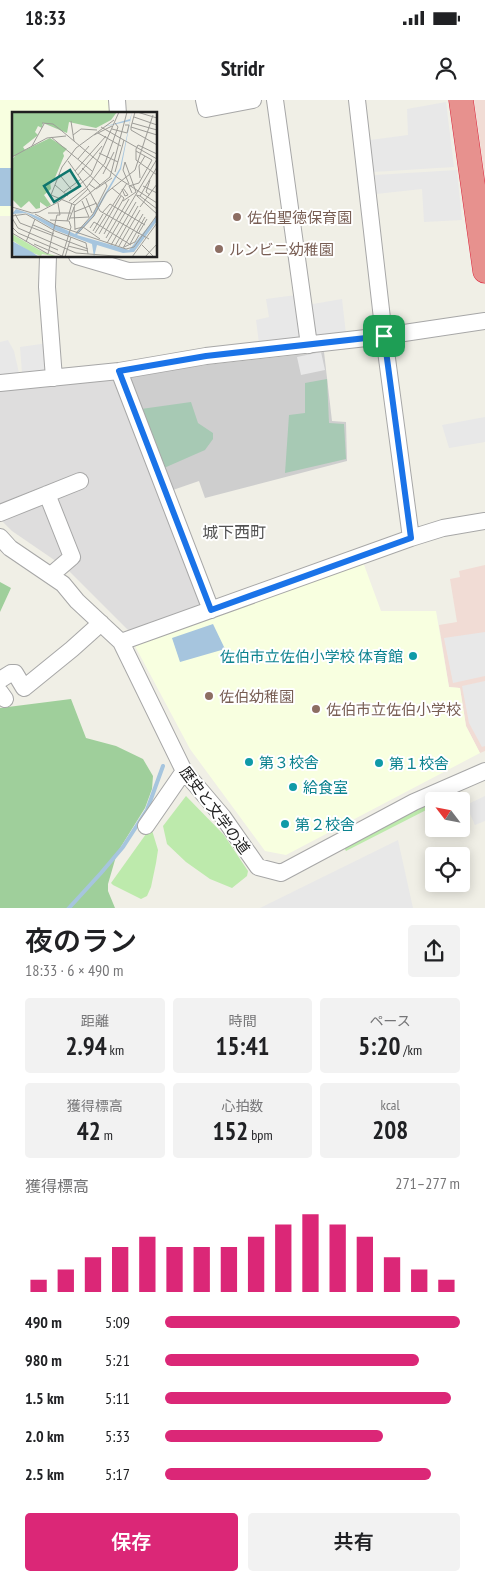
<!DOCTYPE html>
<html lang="ja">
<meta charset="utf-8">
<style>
body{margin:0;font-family:"PT Sans Narrow","Noto Sans JP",sans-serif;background:#f2f2f2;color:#202124;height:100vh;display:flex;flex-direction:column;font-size:19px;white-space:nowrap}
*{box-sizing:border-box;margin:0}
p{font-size:16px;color:#757577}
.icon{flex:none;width:28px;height:28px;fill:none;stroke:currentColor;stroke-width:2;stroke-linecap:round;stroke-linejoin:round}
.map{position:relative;height:808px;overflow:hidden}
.side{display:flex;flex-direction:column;background:#fff;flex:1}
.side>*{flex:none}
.needle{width:32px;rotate:302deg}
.controls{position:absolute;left:425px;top:692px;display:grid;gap:10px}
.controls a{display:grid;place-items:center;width:45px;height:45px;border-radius:5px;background:#fff;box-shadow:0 2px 12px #0003;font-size:25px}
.pin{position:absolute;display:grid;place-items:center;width:42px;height:42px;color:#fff;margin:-21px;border-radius:10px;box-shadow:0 2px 8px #0006}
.round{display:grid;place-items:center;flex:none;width:52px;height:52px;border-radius:5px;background:#f2f2f2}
.head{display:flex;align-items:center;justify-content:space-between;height:85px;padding:0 25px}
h1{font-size:28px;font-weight:600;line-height:38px}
.metrics{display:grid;grid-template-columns:repeat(3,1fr);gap:8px;height:85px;padding:5px 25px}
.metrics div{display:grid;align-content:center;border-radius:5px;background:#f2f2f2;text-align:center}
.metrics b{font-size:25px;font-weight:600}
.metrics small{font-size:14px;font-weight:400}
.metrics p{font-size:14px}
.chart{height:140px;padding:10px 25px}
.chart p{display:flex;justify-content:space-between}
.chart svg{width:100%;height:90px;margin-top:5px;stroke:#db2777;stroke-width:6}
.action{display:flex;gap:10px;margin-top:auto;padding:10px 25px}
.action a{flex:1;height:58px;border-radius:5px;background:#db2777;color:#fff;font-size:20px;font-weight:600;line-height:58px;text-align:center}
.action a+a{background:#f2f2f2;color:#202124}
ul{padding:0 25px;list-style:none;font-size:16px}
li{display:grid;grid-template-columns:80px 60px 1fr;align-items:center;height:38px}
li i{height:12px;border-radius:6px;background:#db2777}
.status{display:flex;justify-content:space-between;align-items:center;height:35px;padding:0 25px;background:#fff;direction:ltr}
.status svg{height:14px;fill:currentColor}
header{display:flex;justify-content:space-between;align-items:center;height:65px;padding:0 25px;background:#fff;font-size:22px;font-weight:600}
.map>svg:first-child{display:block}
.residential{fill:#dedddd}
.commercial{fill:#f1dcd5}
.education{fill:#f8ffe0}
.religious{fill:#cecece}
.grass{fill:#bdeaac}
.forest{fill:#9fcf9b}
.cemetery{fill:#a7c9b4}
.parking{fill:#e8e8e8}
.water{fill:#a6c5de}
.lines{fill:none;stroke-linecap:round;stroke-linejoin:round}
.stream{stroke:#a6c5de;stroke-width:4}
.minor-casing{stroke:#a7a7a7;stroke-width:18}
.highway-casing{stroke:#db263d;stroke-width:25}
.minor{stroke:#fff;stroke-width:16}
.highway{stroke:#e7918e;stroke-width:24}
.route-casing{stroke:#fff;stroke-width:10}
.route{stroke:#1a73e8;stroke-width:6}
.education-dot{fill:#8d6e63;stroke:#fff;stroke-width:2}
.culture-dot{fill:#0f9aa8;stroke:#fff;stroke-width:2}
.labels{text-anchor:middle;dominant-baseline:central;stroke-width:4;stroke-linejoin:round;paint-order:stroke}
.education-label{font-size:15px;fill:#785e54;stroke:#fff;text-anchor:start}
.culture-label{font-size:15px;fill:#0d838f;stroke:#fff;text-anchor:start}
.street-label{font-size:15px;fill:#202020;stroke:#fff}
.neighbourhood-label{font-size:16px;fill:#535353;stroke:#fff}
.inset-road{fill:none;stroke:#9d9c97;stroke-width:1}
.view{fill:#0f766e;fill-opacity:0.15;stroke:#0f766e;stroke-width:2.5}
.inset-edge{fill:none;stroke:#202020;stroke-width:2.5}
</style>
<div class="status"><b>18:33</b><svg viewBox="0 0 49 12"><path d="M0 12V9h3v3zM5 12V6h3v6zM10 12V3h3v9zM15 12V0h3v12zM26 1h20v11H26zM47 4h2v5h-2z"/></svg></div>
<header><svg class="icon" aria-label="back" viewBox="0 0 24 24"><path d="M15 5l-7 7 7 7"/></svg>Stridr<svg class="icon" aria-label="person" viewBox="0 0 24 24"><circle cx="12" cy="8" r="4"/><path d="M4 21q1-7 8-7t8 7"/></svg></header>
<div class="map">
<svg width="485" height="809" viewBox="0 0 485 809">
<rect width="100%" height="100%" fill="#f0efe6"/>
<path class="residential" d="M116 274 205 504 129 531 66 468 12 431 0 419V287Z"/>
<path class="commercial" d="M474 0H485V77Z
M485 465V651L480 653 466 626 460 588 449 587 439 525 457 522 450 479 460 477 459 471Z"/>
<path class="education" d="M0 0H111L112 14H14V116H0Z
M363 462 381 511H436L449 587 460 588 466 626 480 653 286 755 265 751 190 649 135 546 140 540Z"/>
<path class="religious" d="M324 252 332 321 346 322 347 361 205 398 199 381 170 391 124 274Z"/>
<path class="grass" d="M457 688 459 693 443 701H434V706L346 751 343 746Z
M186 696 224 735 248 771 247 776 232 788 210 779 186 762 167 744 163 726Z
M151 727 158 750 156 763 151 787 147 796 141 799 113 785 111 783Z"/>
<path class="forest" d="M0 482 11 488 0 512Z
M71 599 86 638 116 646 143 659 153 676 152 689 145 708 117 753 108 784V791L115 808H0V608Z"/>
<path class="cemetery" d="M327 279 329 323 344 324 346 359 285 373 289 315 305 313V283Z
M191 302 198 323 213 333V339L205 350 164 368 141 309Z"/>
<path class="parking" d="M446 2 454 67 373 72 370 40 408 35 407 9Z
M457 70 462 120 424 122 422 89 376 94 375 75Z
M296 195 301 238 259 244 256 220 269 217 266 199Z
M342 199 346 234 311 240 307 205Z
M8 240 14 251 19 273 0 276V242Z
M48 243 50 270 22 273 20 247Z
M321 252 325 270 301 275 297 257Z
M485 317V342L449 348 442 325Z
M485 532V576L453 583 444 538Z
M485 581V646L482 647 469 623 462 586Z
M485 696V721L475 725 466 705Z
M398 740 413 808H260Z"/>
<path class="water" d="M0 68H14V106H0Z
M213 524 225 549 180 562 172 538Z"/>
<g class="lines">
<path class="stream" d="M68 809 101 773 123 747 147 710 163 666"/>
<g class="minor-casing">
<path id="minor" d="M117 0 118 14
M204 0 206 9 253 0
M275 0 309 245
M357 0 384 236 411 438
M48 156 47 187 54 278
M77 156 128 171 164 170
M119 271 211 510
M0 283 119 271 206 256 384 236 485 221
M47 394 72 457 51 475
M0 413 80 381
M0 437 10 448 63 484 77 501 121 542 184 671 223 717 258 767 281 773 414 702 485 671
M121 542 411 438 443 428 485 421
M0 580 11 573H15L24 588 72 549 101 523
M0 592 5 599
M146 726 184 671"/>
</g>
<g class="highway-casing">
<path id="highway" d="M461 0 485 171"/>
</g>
<use href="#minor" class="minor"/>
<use href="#highway" class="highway"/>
</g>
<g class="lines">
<g class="route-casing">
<path id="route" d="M384 236 411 438 211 510 119 271 206 256Z"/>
</g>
<use href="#route" class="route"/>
</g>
<g class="education-dot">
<circle cx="237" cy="117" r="5"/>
<circle cx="219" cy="149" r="5"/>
<circle cx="209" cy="596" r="5"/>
<circle cx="316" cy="609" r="5"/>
</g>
<g class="culture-dot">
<circle cx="413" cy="556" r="5"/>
<circle cx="249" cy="662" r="5"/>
<circle cx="379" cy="663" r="5"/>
<circle cx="293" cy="687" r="5"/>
<circle cx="285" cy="724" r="5"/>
</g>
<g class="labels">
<g class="education-label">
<text x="247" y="117">佐伯聖徳保育園</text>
<text x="229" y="149">ルンビニ幼稚園</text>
<text x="219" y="596">佐伯幼稚園</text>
<text x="326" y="609">佐伯市立佐伯小学校</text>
</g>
<g class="culture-label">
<text x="403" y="556" text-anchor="end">佐伯市立佐伯小学校 体育館</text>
<text x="259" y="662">第３校舎</text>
<text x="389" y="663">第１校舎</text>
<text x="303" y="687">給食室</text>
<text x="295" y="724">第２校舎</text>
</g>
<g class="street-label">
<text transform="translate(215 710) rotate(53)">歴史と文学の道</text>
</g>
<g class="neighbourhood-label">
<text x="234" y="432">城下西町</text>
</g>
</g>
<g transform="translate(12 12)">
<rect width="145" height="145" fill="#f0efe6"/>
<path d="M0 122 29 139 46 145 30 142 29 144 18 140 0 128Z" fill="#bdeaac"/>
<path d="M0 0H105L99 8 84 16 57 10 55 21 31 11 30 16 26 14 23 20 26 23 11 35 13 38 38 26 55 37 51 41 52 44 42 68 38 69 39 77 32 83 39 93 35 95 28 90V96L24 97 17 89 9 96 0 87V47L3 44H0Z" fill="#9fcf9b"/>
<path d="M120 0 109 57 82 104 65 123 117 138 145 104V109L122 140 111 141 85 133 82 145 80 132 43 118 14 101 0 102 4 97 22 103 63 122 79 105 108 56 118 9 91 15 68 33 91 15 118 7ZM0 129 20 140 27 145H5L0 142Z" fill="#a6c5de"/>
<path class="inset-road" d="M123 0 119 15 145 23M125 0 145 6M122 5 145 13M102 8 64 36 50 55 39 83 63 93 98 65 115 0M59 9 62 29M30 11 41 12 50 19M120 11 145 18M89 15 145 47M119 15V18L145 33M100 17 115 21 117 13H113M50 19 106 66 145 91M86 21 109 34M61 23 69 17 85 18M82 23 100 14M39 25 80 59M20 34 32 12M124 39 140 48M87 41 106 50M145 42 126 33 124 37V48L145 63M0 45 35 26 54 24M66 47 77 34M56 49 78 80 88 99 137 127M70 56 88 73M63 59 94 24M103 60 112 28M47 62 59 77M91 62 102 40M66 63 90 34M128 66 127 54 133 44M77 72 84 77 100 66M43 73 56 84M131 74 145 81M110 77 113 84 116 83 111 76M52 80 69 67M120 81 117 74 127 71 140 48M124 83 128 84 145 55M138 83 134 80 138 68M125 84 145 102M128 84 145 97M74 86 80 101M57 89 75 75 93 51 106 15 103 11M111 89 124 80 113 50 111 58 117 72M61 91 76 77M0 95 20 101 27 100 48 89 79 63 107 0M62 95 63 118M128 95 145 72M62 100 85 91M36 101H59M90 101 98 92 133 113M3 102 8 111 76 137M23 102 43 113 114 137 122 135 145 103M45 103H48L46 91M0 104 14 102 43 119 74 131 76 142M0 106 6 116 64 141 116 145M58 106 77 105 70 89M38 108 57 109M57 108 63 93M55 109 60 91M21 113 42 122M0 115 6 121 46 138M78 116 82 110 119 133M63 117 71 115 88 127M81 119 91 102M0 121 36 142 45 103M64 121 81 102 95 74 93 70M66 121 82 104 94 81 123 58 141 3M83 121 115 71M87 122 109 84M92 122 112 86 100 76M126 122 135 107M94 126 117 87M14 130 23 107M95 131 145 47M22 132 50 144M118 132 133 105M99 133 124 90M130 133 142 145M56 134 76 139M103 134 126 94M107 134 128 98M112 135 123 130 127 123M111 136 131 102M50 145 59 115 57 109M53 145 59 125M120 145 145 111M133 145 145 132"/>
<path class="view" d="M58 58 68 74 42 90 32 74Z"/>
<rect width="145" height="145" class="inset-edge"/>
</g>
</svg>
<div class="controls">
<a><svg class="needle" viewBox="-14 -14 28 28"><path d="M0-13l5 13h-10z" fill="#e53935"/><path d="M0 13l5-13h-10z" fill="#757577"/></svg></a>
<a><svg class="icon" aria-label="locate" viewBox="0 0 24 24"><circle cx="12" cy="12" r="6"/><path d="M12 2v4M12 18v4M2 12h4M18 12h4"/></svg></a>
</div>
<div class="pin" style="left:384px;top:236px;background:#1e9e55"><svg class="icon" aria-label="arrive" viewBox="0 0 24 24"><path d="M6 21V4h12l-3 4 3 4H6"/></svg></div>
</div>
<section class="side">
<div class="head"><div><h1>夜のラン</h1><p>18:33 · 6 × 490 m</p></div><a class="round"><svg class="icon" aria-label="share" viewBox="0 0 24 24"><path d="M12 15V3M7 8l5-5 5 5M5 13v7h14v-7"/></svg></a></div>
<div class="metrics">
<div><p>距離</p><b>2.94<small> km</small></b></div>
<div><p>時間</p><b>15:41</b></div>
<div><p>ペース</p><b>5:20<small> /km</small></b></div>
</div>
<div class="metrics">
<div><p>獲得標高</p><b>42<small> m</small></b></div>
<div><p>心拍数</p><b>152<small> bpm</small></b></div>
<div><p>kcal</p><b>208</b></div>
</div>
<div class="chart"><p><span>獲得標高</span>271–277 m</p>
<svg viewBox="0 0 160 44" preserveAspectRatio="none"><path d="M5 44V38M15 44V33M25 44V27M35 44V22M45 44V17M55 44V22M65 44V22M75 44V22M85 44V17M95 44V11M105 44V6M115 44V11M125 44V17M135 44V27M145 44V33M155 44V38"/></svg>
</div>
<ul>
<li><b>490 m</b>5:09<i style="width:100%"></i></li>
<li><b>980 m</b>5:21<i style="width:86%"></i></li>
<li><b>1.5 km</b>5:11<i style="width:97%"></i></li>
<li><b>2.0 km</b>5:33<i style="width:74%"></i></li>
<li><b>2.5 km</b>5:17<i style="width:90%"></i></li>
</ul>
<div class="action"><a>保存</a><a>共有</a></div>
</section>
